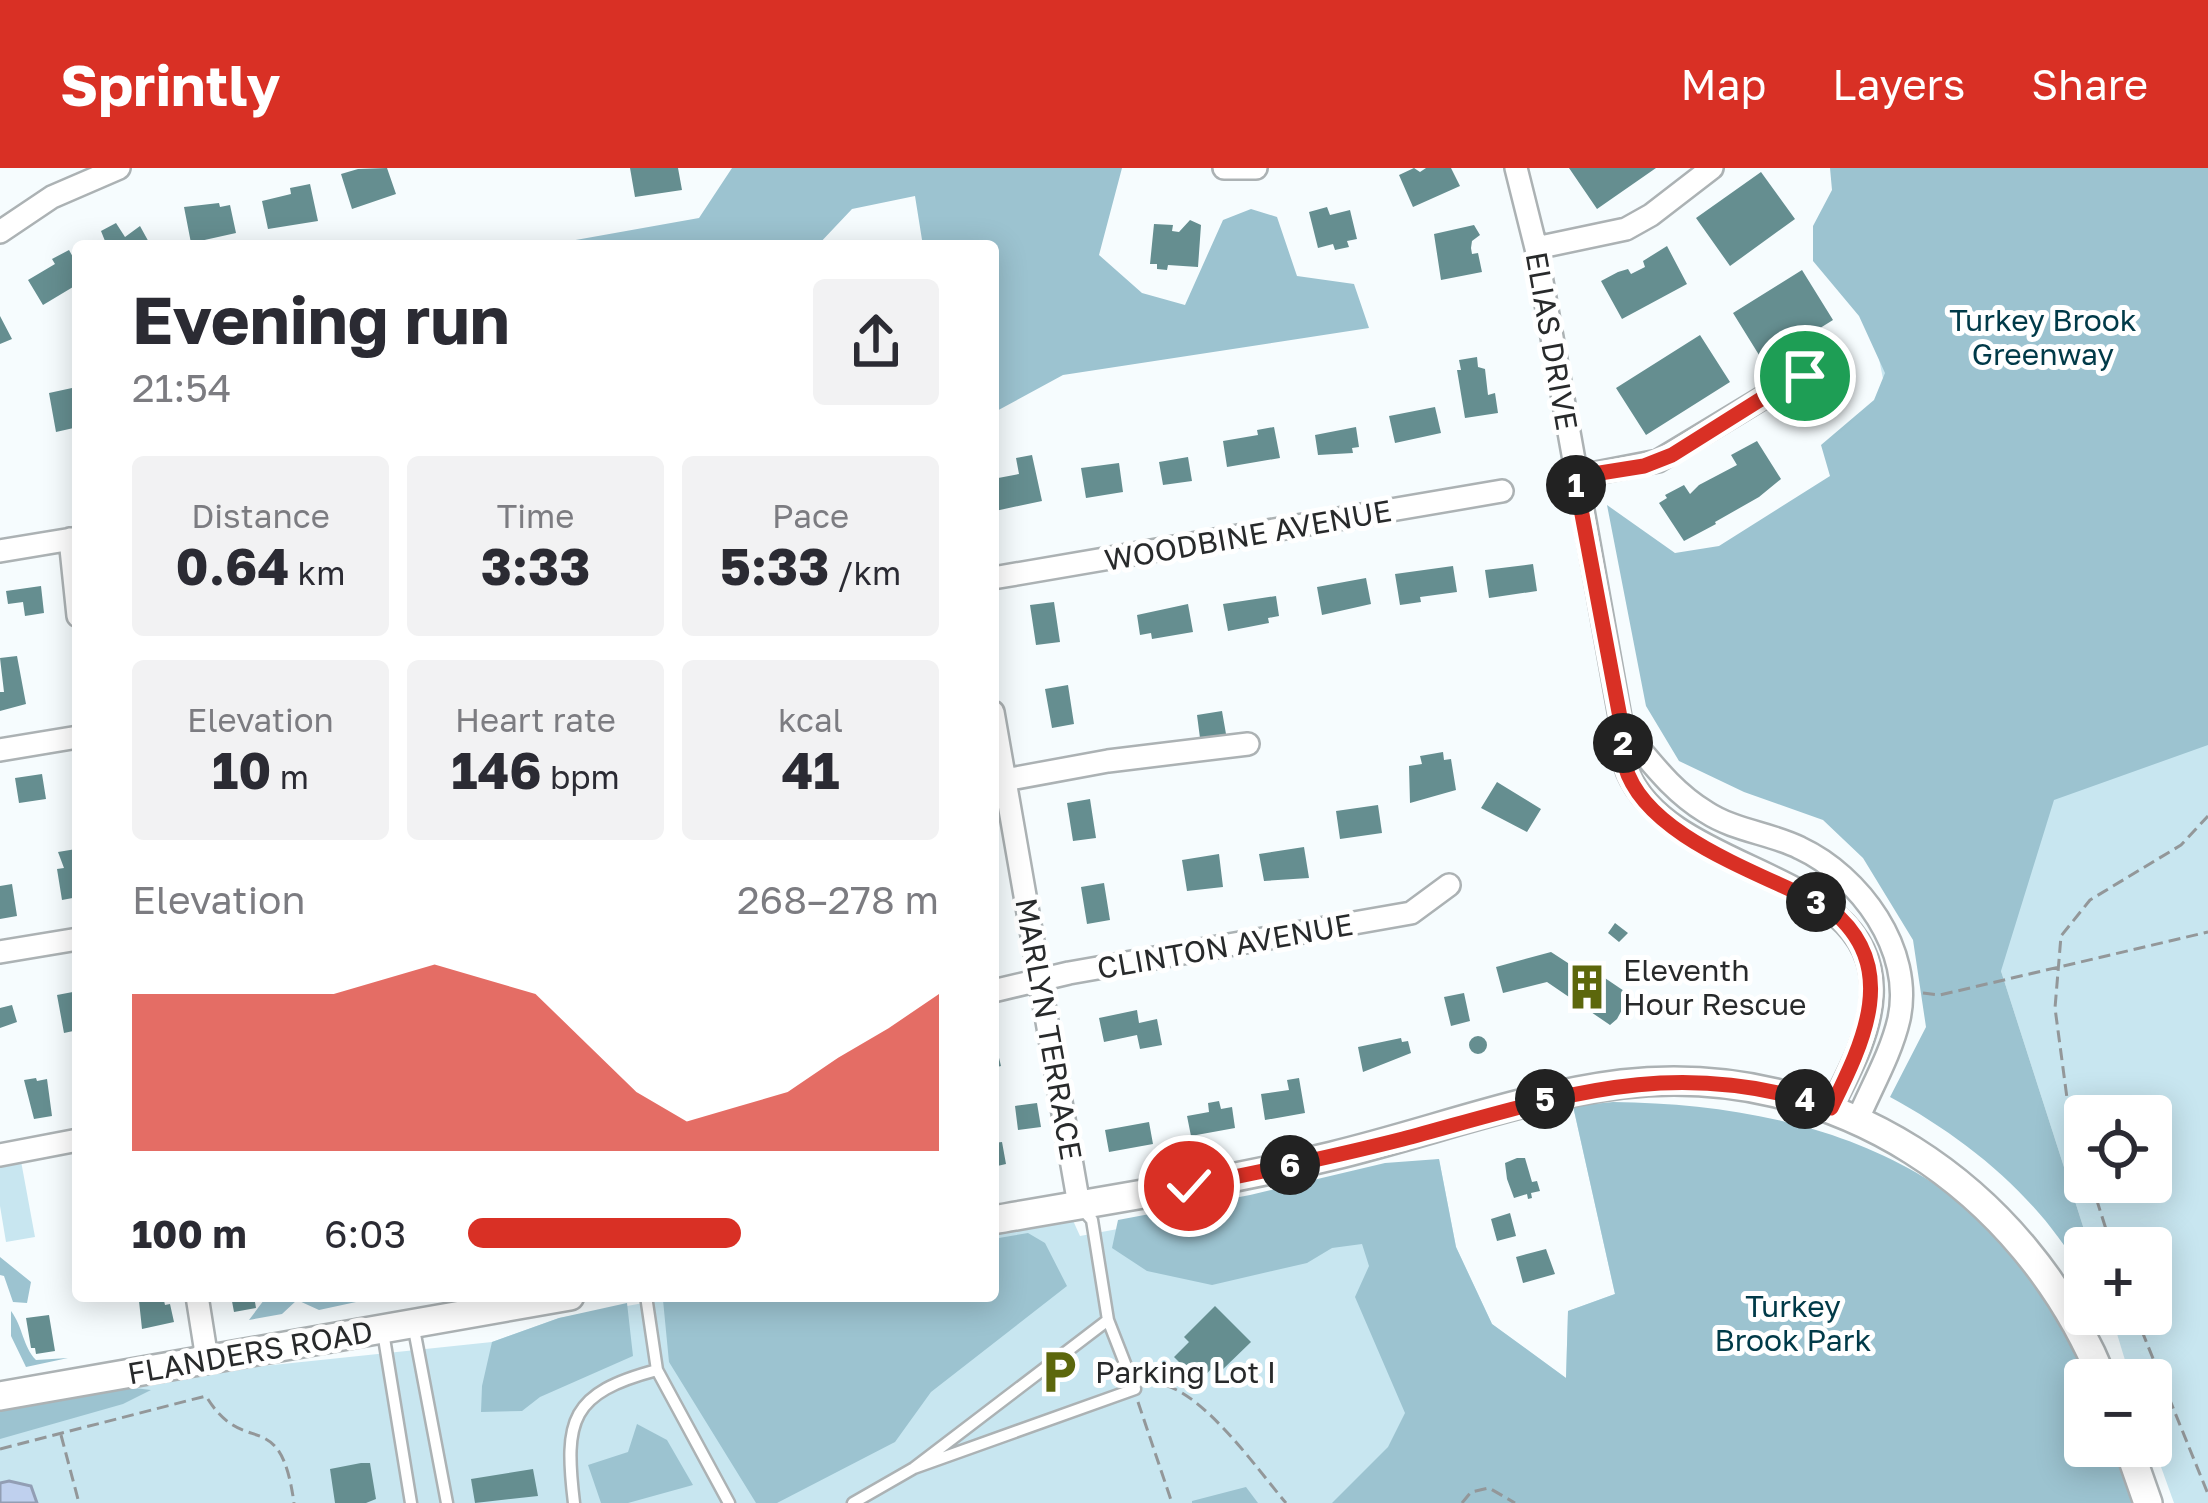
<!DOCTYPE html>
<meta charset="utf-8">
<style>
body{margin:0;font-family:"Golos Text",sans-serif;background:#f2f2f3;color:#2b2b33;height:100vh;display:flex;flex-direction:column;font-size:45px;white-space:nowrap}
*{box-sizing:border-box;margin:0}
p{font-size:39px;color:#7c7c81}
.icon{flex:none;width:66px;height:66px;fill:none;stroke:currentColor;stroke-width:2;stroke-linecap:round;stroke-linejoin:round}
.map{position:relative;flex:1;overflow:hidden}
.side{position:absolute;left:72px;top:72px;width:927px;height:1062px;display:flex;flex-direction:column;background:#fff;border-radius:12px;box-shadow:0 6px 30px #0003}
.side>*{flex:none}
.fabs{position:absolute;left:2064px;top:927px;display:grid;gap:24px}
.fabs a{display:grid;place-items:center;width:108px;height:108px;border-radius:12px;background:#fff;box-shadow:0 6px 30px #0003;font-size:60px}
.pin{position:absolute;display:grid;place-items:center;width:102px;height:102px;color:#fff;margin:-51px;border:6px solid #fff;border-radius:50%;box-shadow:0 3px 12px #0007}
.km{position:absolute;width:60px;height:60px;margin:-30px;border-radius:50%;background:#222;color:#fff;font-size:33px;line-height:60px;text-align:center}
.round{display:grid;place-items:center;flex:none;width:126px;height:126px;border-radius:12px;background:#f2f2f3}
.headline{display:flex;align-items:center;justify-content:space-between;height:204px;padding:0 60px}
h1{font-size:66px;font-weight:700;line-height:90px}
.metrics{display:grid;grid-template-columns:repeat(3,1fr);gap:18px;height:204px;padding:12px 60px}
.metrics div{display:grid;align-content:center;border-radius:12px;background:#f2f2f3;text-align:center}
.metrics b{font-size:51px;font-weight:700}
.metrics small{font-size:33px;font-weight:400}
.metrics p{font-size:33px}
.chart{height:336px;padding:24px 60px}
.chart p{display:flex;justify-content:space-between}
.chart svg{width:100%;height:216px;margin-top:12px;fill:#d93025;opacity:.7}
ul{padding:0 60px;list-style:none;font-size:39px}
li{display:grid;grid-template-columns:192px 144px 1fr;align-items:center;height:90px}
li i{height:30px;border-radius:15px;background:#d93025}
header{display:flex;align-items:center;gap:72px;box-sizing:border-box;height:168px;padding:0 60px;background:#d93025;color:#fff}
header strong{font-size:57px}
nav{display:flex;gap:66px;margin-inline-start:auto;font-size:42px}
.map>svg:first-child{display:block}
.green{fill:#c8e6f0;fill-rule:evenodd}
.forest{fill:#9cc3d0}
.water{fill:#bfd0ee;stroke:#929eb4;stroke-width:3}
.building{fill:#658e90}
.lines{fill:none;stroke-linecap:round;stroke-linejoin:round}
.lane-casing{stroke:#acb2b4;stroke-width:15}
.street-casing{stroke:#acb2b4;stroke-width:26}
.secondary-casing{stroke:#acb2b4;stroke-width:32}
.path{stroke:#939799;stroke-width:3;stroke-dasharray:12 6;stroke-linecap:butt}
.lane{stroke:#fff;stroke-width:10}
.street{stroke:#fff;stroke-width:21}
.secondary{stroke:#fff;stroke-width:27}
.route-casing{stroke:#fff;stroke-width:24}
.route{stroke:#d93025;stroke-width:15}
.labels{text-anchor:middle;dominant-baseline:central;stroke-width:10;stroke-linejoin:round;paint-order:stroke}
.park-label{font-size:30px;fill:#003a48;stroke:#fff}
.street-label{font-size:30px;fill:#282a2b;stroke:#fff}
.poi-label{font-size:30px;fill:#282a2b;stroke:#fff;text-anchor:start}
</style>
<header>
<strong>Sprintly</strong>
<nav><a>Map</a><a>Layers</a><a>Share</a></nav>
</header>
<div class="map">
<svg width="2208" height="1335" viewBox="0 0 2208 1335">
<rect width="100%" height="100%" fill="#f6fcfe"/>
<path class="green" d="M1841 0H2208V1335H2174L2151 1271V1212H2131L2111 1146H2151V1080H2090L2001 803ZM2085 948H2151V1014H2085Z
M1573 938 2085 1212V1278L2132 1335H0V1243L207 1204 492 1174 559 1150 655 1133 657 1128H993V1062L1071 1048 1080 1068 1231 1040 1439 991 1456 1079 1492 1156 1566 1210 1568 1143 1615 1126Z
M21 993 35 1069 6 1074 0 1038V996Z"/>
<path class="forest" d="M732 0H1122L1099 87 1142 125 1185 137 1223 52 1251 41 1277 49 1297 108 1354 116 1369 160 1063 207 993 245V78H923L915 28 852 41 817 78H542L699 50Z
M1830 0H2208V577L2054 632 2001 803 2090 1080H2085V1111C2041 1031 1969 972 1890 929L1926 859 1913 772 1863 690 1823 652 1744 624 1679 593 1646 538 1607 337 1675 385 1719 378 1830 308 1821 277 1874 232 1885 205 1859 148 1813 93V58L1832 22Z
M1613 934C1778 936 1946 978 2043 1123 2061 1151 2075 1183 2091 1212H2085V1278H2117L2136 1335H1332L1388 1279 1405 1245 1355 1129 1369 1098 1362 1076 1332 1080 1307 1095 1212 1117 1147 1103 1112 1080 1118 1052 1250 1027 1385 995 1439 991 1456 1079 1492 1156 1566 1210 1568 1143 1615 1126 1573 938Z
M1028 1065 1045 1075 1067 1118 931 1224 895 1274 777 1335H756L669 1194 663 1132 686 1128H993V1071Z
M0 1089 31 1114 27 1135 13 1134 4 1108 0 1107Z
M267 1128H318L322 1132 370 1131 319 1142 297 1132 282 1146 249 1152Z
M627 1135 633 1188 540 1229 522 1243 481 1244 482 1218 492 1174 559 1150Z
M11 1143C23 1159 23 1179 36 1192L68 1190 26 1199 11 1168Z
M126 1219 151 1222 123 1236 0 1271V1241Z
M637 1256 667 1272 693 1317 628 1335H601L588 1297 628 1284Z
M1246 1319 1258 1335H1192V1333Z"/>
<path class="water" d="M9 1313 31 1318 37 1335H0V1315Z"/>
<path class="building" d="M387 0 396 26 352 41 341 6 358 1Z
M630 0H678L682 22 635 29Z
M1414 0 1420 4 1426 0H1451L1460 18 1413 39 1399 7Z
M1569 0H1656L1597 41Z
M1761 4 1795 51 1730 98 1696 50Z
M310 16 318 53 268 61 262 33 291 26 290 20Z
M219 35 220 39 230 37 236 65 191 75 184 39Z
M1327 39 1330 47 1350 42 1357 71 1347 73 1349 79 1335 82 1333 76 1318 80 1309 44Z
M1190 52 1201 57 1198 99 1168 97 1167 102 1157 101V96H1150L1154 56 1173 57 1172 63 1179 64Z
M116 55 125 69 140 58 151 78H107L101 63Z
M1474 57 1480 67 1472 73 1471 80 1472 86 1478 85 1482 104 1441 112 1434 66Z
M1667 78 1687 116 1622 151 1601 113 1618 104 1628 101 1631 106 1645 99 1643 93Z
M69 82 78 98V116L43 137 28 112 55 96 52 91Z
M1802 102 1833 152 1764 195 1733 145Z
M0 148 12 171 0 176Z
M1700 167 1730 214 1646 267 1616 220Z
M1477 189 1478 199 1485 201 1488 227 1495 225 1498 245 1465 250 1457 202H1461L1459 192Z
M72 220 78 259 56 264 49 225Z
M1435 239 1441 265 1395 275 1389 248Z
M1274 259 1280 290 1227 299 1223 273 1258 267 1257 262Z
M1356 259 1359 279 1352 280 1353 285 1318 287 1315 267Z
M1757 273 1781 311 1759 329 1715 354 1716 356 1684 373 1659 335 1667 330 1665 327 1684 317 1690 326 1699 317 1737 297 1731 287Z
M1032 287 1042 333 995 343 993 311 1019 306 1016 290Z
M1188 289 1192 313 1163 317 1159 294Z
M1119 295 1123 324 1086 330 1081 300Z
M1533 396 1537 423 1489 430 1485 402Z
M1453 398 1457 424 1420 429 1421 434 1400 437 1395 406Z
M1366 410 1371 436 1322 447 1317 419Z
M41 418 44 445 25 448 23 434 8 436 6 423Z
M1276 428 1279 448 1268 450 1269 455 1228 463 1223 436Z
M1054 434 1060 474 1036 477 1030 437Z
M1188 436 1193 464 1152 471 1151 465 1140 467 1137 447Z
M17 488 26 536 0 543V524H4L0 490Z
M1068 517 1074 556 1052 560 1045 521Z
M1222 543 1226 566 1200 570 1197 547Z
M1443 584 1444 592 1451 591 1456 622 1410 635 1409 598 1422 596 1420 588Z
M42 606 46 631 19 635 15 610Z
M1497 614 1541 641 1527 664 1481 640Z
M1090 631 1096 670 1073 673 1067 635Z
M1378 637 1382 665 1340 671 1336 643Z
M1304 679 1309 710 1264 713 1259 686Z
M76 681 78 693 72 694V698L78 697V729L62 732 57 701 64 700 58 684Z
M1219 686 1223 719 1187 723 1182 692Z
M1104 715 1110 752 1087 756 1081 719Z
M12 716 17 748 0 751V718Z
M1615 755 1628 765 1619 774 1608 765Z
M1551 784 1591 810 1596 804 1630 827 1617 851 1610 857 1547 814 1503 825 1496 799Z
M78 823V862L64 865 57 827Z
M1464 825 1470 853 1451 858 1444 829Z
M12 837 17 854 0 860V840Z
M1137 842 1139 855 1157 851 1162 877 1140 881 1137 867 1104 874 1099 850Z
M993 865 1001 898 993 900Z
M1469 877a9 9 0 1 1 18 0a9 9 0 1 1-18 0Z
M1401 870 1402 874 1408 873 1411 885 1363 904 1358 879Z
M36 910 37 913 47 911 52 948 34 951 24 912Z
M1299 910 1305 945 1265 952 1261 926 1289 922 1287 912Z
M1219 933 1221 941 1232 939 1235 960 1191 968 1187 948 1209 944 1208 935Z
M1037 935 1041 959 1018 962 1015 938Z
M1149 954 1153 976 1109 984 1105 962Z
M1002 974 1006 996 993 999V975Z
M1517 990H1525L1532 1014 1537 1013 1540 1023 1531 1025 1532 1030 1528 1031 1527 1026 1514 1030 1507 1011 1505 995Z
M1510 1045 1516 1068 1497 1073 1491 1051Z
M1546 1081 1555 1106 1523 1115 1516 1089Z
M150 1128H163L165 1137 170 1136 174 1154 142 1161 139 1133Z
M231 1128H254L256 1140 234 1144Z
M1215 1138 1251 1174 1219 1205 1213 1199 1199 1214 1174 1189 1189 1174 1184 1169Z
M49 1147 55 1183 36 1186 35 1180H31L26 1150Z
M361 1295H370L376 1331 366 1335H335L330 1301Z
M533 1301 538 1328 475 1335 471 1311Z"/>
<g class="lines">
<g class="lane-casing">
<path id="lane" d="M646 1128 657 1202 729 1335
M413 1156 447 1335
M383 1164 411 1335
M914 1300 1135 1221 1108 1152 1092 1052 1081 1040
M574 1335C564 1252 570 1225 657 1202
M853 1335 914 1300 1108 1152"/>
</g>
<g class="street-casing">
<path id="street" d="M1224 0H1256
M1516 0 1536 80 1622 560C1623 575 1622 591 1628 605 1674 709 1879 701 1872 828 1870 867 1848 906 1831 940
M0 64 52 29 119 0
M1536 80 1626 61 1651 47 1712 0
M1575 309 1658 293 1794 211 1843 207
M70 371 78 448
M0 383 78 370
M993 410 1502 323
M993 544 1079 1037
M1622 560C1649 591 1670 622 1706 644 1735 663 1770 665 1800 680 1860 708 1914 782 1899 851 1891 886 1871 920 1857 953
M0 582 78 569
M994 614 1108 593 1248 576
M0 784 78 771
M993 823 1069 805 1411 745 1449 717
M0 987 78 972
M197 1128 207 1191"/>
</g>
<g class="secondary-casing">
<path id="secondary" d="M993 1052C1106 1032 1220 1015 1332 988 1428 965 1524 928 1622 916 1834 892 2024 1018 2103 1212
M0 1228 570 1128
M2128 1278 2148 1335"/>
</g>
<path class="path" d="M1923 825 1940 827 2208 764
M2085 997 2071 960 2055 840 2061 768 2090 732 2181 677 2208 648
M2091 1014 2112 1080
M2135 1146 2208 1326
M1148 1217C1191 1205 1259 1304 1286 1335
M1138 1234 1172 1335
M61 1267 79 1335
M0 1281 206 1228C245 1293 280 1234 294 1335
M1462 1335 1471 1324 1489 1320 1515 1335"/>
<use href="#lane" class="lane"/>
<use href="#street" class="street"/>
<use href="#secondary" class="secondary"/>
</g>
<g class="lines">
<g class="route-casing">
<path id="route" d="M1189 1018C1260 1004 1332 989 1403 971 1556 930 1673 885 1831 940 1864 873 1901 798 1830 741 1769 707 1646 671 1625 598 1622 586 1623 572 1622 560L1575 309 1644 298 1672 287 1788 214 1805 208"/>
</g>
<use href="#route" class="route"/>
</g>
<defs>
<g id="building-bare" transform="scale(3.6)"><path d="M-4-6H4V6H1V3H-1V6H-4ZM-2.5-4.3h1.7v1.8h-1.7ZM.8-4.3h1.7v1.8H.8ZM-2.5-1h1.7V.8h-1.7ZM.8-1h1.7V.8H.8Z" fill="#5c670c" stroke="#fff" stroke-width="2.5" paint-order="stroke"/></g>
<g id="parking-bare" transform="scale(3.6)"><path d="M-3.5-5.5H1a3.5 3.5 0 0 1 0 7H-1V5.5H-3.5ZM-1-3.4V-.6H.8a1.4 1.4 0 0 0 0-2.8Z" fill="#5c670c" stroke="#fff" stroke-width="2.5" paint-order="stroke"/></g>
</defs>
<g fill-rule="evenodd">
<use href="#building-bare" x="1587" y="819"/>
<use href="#parking-bare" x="1059" y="1204"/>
</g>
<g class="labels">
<g class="park-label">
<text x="2043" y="152">Turkey Brook<tspan x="2043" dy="34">Greenway</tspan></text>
<text x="1793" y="1138">Turkey<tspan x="1793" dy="34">Brook Park</tspan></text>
</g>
<g class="street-label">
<text transform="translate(1552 173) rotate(80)">ELIAS DRIVE</text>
<text transform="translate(1248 367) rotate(-10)">WOODBINE AVENUE</text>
<text transform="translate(1225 778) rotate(-10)">CLINTON AVENUE</text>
<text transform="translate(1049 861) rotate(80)">MARLYN TERRACE</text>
<text transform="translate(250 1184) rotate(-10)">FLANDERS ROAD</text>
</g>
<g class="poi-label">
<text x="1623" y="802">Eleventh<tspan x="1623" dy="34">Hour Rescue</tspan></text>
<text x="1095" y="1204">Parking Lot I</text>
</g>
</g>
</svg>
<div class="fabs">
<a><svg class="icon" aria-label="locate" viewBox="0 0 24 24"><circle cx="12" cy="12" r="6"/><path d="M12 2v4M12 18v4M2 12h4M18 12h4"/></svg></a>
<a>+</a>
<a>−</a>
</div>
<div class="pin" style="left:1805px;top:208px;background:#1e9e55"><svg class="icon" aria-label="arrive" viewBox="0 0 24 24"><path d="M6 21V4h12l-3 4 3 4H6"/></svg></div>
<div class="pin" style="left:1189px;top:1018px;background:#d93025"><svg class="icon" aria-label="check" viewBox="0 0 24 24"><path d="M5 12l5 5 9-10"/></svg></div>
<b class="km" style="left:1576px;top:317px">1</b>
<b class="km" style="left:1623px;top:575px">2</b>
<b class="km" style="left:1816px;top:734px">3</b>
<b class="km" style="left:1805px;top:931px">4</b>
<b class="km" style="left:1545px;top:931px">5</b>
<b class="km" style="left:1290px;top:997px">6</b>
<section class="side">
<div class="headline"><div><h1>Evening run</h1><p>21:54</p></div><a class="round"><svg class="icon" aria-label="share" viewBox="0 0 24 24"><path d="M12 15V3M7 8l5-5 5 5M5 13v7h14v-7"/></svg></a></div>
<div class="metrics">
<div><p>Distance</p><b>0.64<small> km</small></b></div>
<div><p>Time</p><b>3:33</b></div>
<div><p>Pace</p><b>5:33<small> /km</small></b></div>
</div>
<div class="metrics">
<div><p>Elevation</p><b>10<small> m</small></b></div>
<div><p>Heart rate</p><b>146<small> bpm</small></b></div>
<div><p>kcal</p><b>41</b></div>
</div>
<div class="chart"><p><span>Elevation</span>268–278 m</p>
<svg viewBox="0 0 160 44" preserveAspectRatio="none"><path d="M0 44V12L10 12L20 12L30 12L40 12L50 9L60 6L70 9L80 12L90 22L100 32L110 38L120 35L130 32L140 25L150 19L160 12V44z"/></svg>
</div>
<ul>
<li><b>100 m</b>6:03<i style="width:58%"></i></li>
</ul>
</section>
</div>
